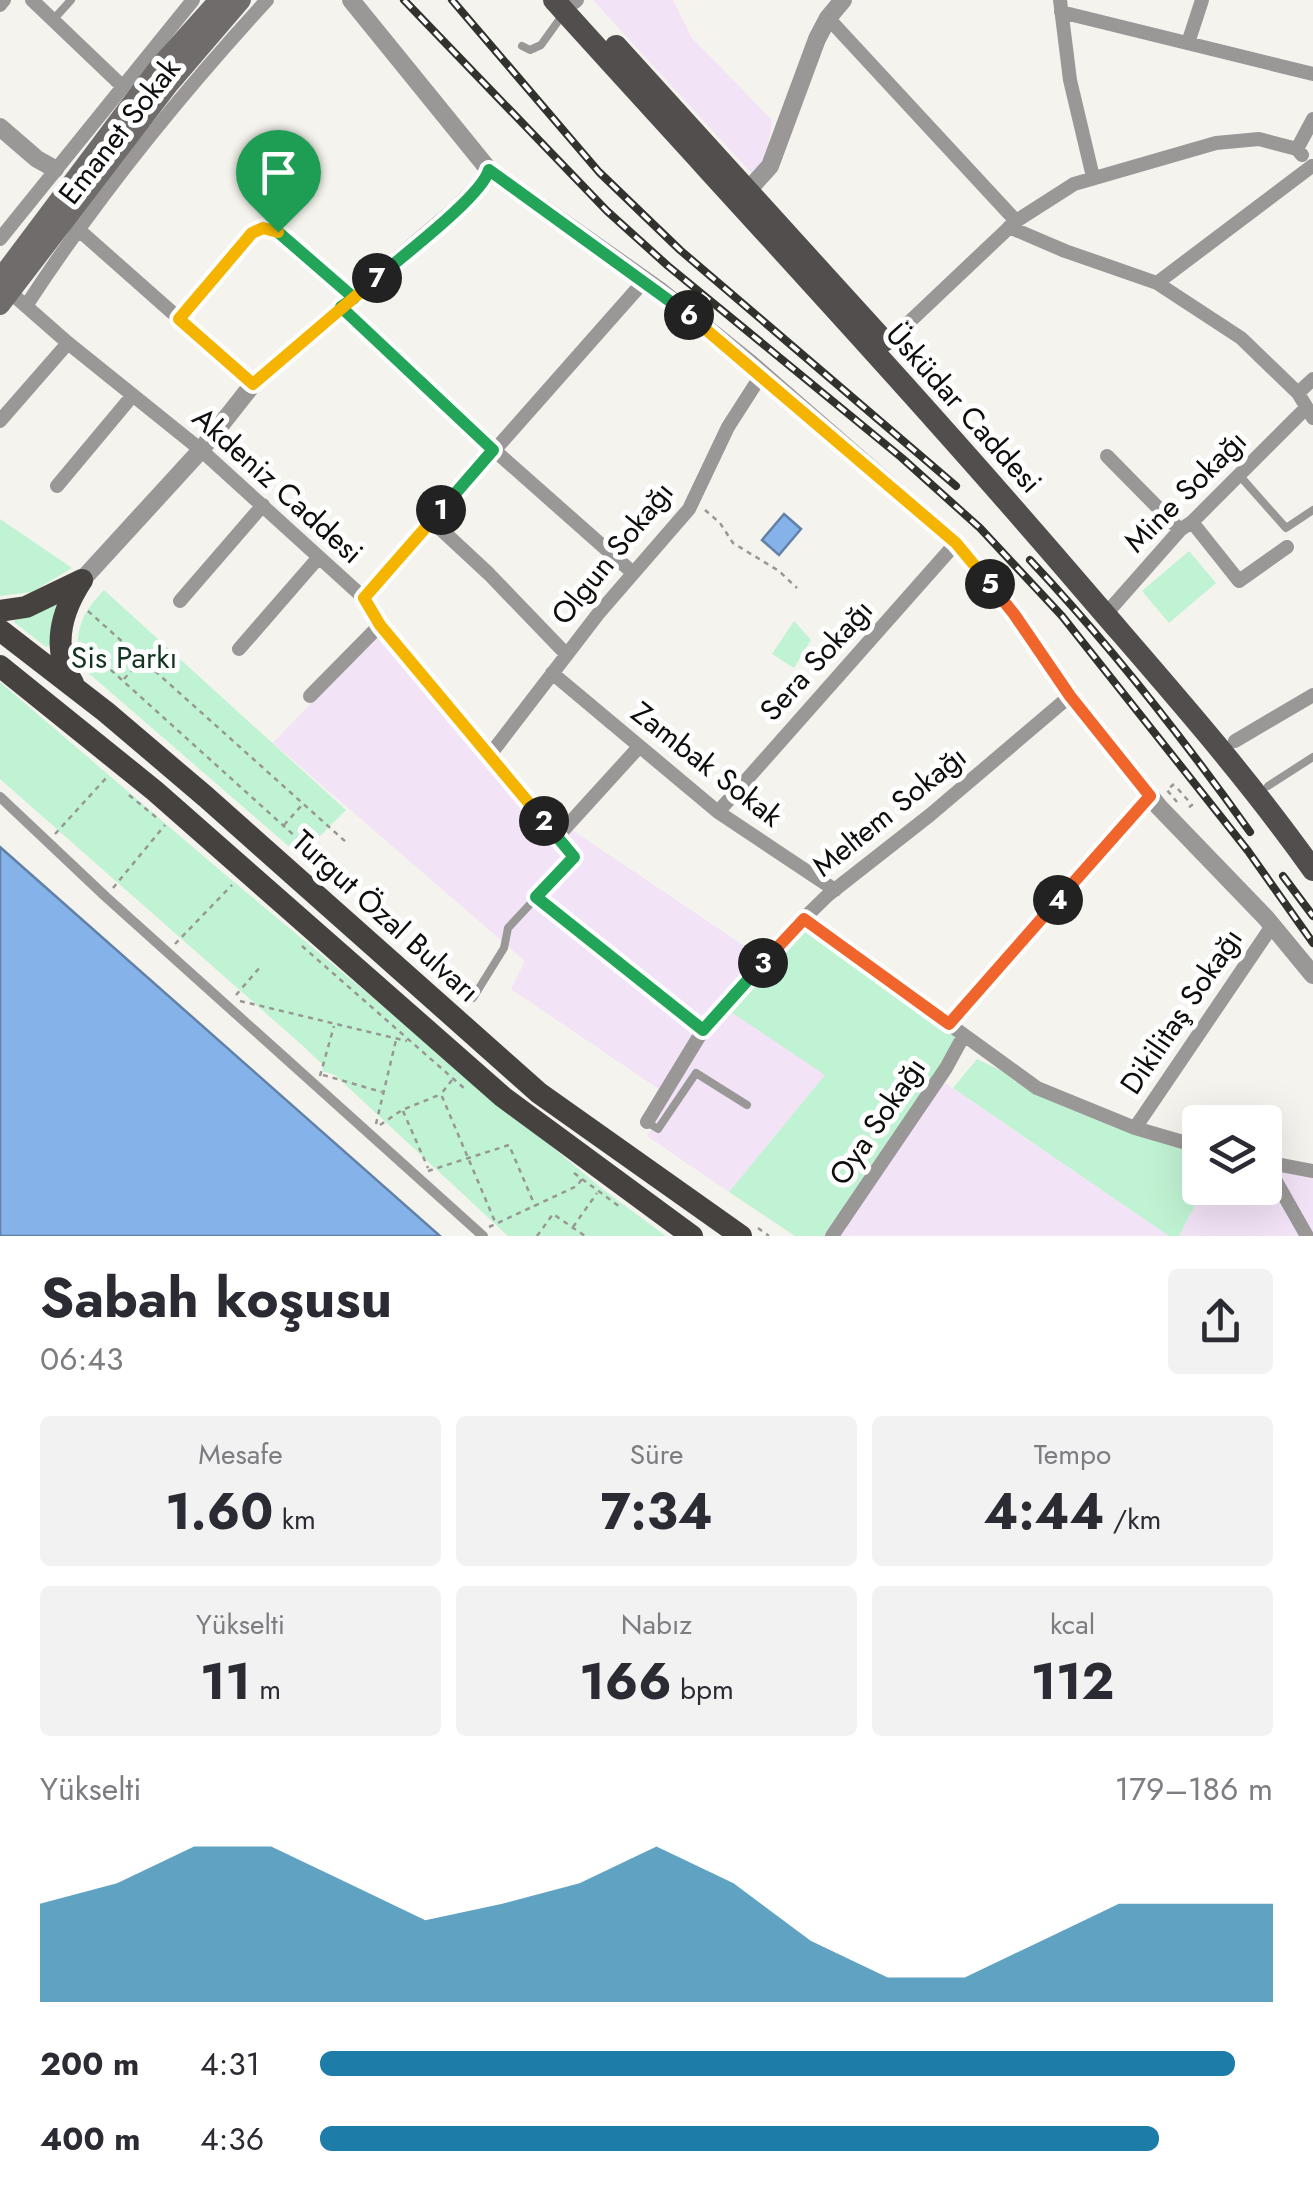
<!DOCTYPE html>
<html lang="tr">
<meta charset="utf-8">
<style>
body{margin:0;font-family:Jost,sans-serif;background:#f2f2f3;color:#2b2b33;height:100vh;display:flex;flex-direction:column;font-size:38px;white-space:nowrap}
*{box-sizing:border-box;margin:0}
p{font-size:32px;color:#7c7c81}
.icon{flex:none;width:55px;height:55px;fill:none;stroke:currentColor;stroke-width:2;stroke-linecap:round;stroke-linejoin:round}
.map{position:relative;height:1236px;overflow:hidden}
.details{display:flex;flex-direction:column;background:#fff;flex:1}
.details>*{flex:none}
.tools{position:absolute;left:1182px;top:1105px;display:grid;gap:20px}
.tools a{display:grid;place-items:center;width:100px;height:100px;border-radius:10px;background:#fff;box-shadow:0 10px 40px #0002;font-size:50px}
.pin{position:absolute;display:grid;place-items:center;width:85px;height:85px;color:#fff;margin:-102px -42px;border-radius:50% 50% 50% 0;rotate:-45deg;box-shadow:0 0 10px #0007}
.pin .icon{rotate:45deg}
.km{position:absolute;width:50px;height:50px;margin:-25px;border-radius:50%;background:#222;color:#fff;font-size:28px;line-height:50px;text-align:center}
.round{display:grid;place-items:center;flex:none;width:105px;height:105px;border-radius:10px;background:#f2f2f3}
.summary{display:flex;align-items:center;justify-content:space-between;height:170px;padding:0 40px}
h1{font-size:55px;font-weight:700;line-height:75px}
.figures{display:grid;grid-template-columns:repeat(3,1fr);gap:15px;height:170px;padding:10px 40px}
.figures div{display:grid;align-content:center;border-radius:10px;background:#f2f2f3;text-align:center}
.figures b{font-size:50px;font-weight:700}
.figures small{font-size:28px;font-weight:400}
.figures p{font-size:28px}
.chart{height:280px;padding:20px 40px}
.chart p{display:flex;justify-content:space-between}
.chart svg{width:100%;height:180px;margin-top:10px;fill:#1e7ca9;opacity:.7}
ul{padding:0 40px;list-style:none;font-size:32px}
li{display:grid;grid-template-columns:160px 120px 1fr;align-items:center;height:75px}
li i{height:25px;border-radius:12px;background:#1e7ca9}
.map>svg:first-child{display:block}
.commercial{fill:#f2e3f6}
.green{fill:#c0f3d3}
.water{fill:#85b2e9;stroke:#6181a7;stroke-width:2.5}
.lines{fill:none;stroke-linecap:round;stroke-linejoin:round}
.path{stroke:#989793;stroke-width:2.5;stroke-dasharray:5 5;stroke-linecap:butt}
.service{stroke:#9a9797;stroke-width:8}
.pedestrian{stroke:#9a9797;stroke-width:10}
.minor{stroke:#9a9797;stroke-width:14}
.tertiary{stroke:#9a9797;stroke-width:18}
.secondary{stroke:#706c6b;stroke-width:20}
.primary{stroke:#524e4d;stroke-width:22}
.trunk{stroke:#464240;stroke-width:22}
.rail-casing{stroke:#31312e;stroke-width:8}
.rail{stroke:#fff;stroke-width:4;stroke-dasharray:11;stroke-linecap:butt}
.split-1-casing{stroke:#fff;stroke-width:20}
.split-2-casing{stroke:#fff;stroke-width:20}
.split-3-casing{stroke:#fff;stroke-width:20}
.split-4-casing{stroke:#fff;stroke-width:20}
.split-5-casing{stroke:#fff;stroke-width:20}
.split-6-casing{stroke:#fff;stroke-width:20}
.split-7-casing{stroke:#fff;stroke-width:20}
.split-8-casing{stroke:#fff;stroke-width:20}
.split-1{stroke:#22a559;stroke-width:12}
.split-2{stroke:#f5b400;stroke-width:12}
.split-3{stroke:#22a559;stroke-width:12}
.split-4{stroke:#f0652b;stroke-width:12}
.split-5{stroke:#f0652b;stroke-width:12}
.split-6{stroke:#f5b400;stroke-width:12}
.split-7{stroke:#22a559;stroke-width:12}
.split-8{stroke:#f5b400;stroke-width:12}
.labels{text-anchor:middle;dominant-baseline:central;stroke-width:10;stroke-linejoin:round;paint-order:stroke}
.street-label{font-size:30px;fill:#0e0e0c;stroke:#fff}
.park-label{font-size:30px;fill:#153524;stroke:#fff}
</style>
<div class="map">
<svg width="1313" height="1236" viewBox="0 0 1313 1236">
<rect width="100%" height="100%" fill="#f4f3ed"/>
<path class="commercial" d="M593 0H673L692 38 772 120 766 161 754 176Z
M378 633 558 845 572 830 771 964 731 1012 826 1074 729 1192 647 1136 669 1096 511 989 525 961 273 743Z
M935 1076 1169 1236H823Z
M1265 1164 1313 1167V1236H1179L1204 1188H1265Z"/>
<path class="green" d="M0 519 72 568 32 592 0 596Z
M1189 551 1216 583 1169 623 1142 591Z
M104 590 346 810 300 856 78 664C76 629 80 615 104 590Z
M59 602 51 645 46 647 14 622 16 618Z
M794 621 811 640 794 668 772 654Z
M0 682 222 872 605 1191 666 1236H508L335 1075 322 1071 323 1065 303 1046 0 779Z
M805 923 955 1037 935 1076 823 1236H795L729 1192 825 1075 731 1012Z
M977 1059 1085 1111 1200 1147V1188H1204L1179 1236H1169L953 1088Z"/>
<path class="water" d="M784 514 801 529 779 555 762 540Z
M0 847 440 1236H0Z"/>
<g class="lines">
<path class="path" d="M705 510 720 523 733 543 779 571 797 588
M88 611 347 843
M81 643 328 866
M124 679 142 659
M1174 784 1167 790 1177 802
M1178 789 1192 805 1185 810
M129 795 157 818
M284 825 302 805
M55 834 107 777
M113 888 165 825
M175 944 232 885
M302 946 465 1089
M236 995 261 966
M240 1001 407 1041
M323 1075 382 1092
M320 1076 334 1026
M452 1080 441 1094 496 1224
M403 1111 428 1168
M376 1124 396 1040
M380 1125 402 1110 439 1095
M428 1171 509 1145 535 1206
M574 1173 620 1207
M489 1227 577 1186 582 1179
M573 1227 597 1193
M758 1228 769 1236
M537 1236 553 1214 585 1236"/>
<path class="service" d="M53 20 71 0
M522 46 530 50 541 45 564 13
M180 318 252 233 263 228 278 232 354 298
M1239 475 1286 528 1313 510
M1268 786 1313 757
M473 998 504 948 508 928 574 857 557 837
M647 1122 658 1129 696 1073 747 1105"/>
<path class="pedestrian" d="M0 797 106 897 483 1236"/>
<path class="minor" d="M32 0 121 85
M1060 0 1070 80 1093 177
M575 2 577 0
M0 5 4 0
M1061 12 1313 74
M828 18 1016 221
M1188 43 1202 0
M1302 155 1297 149 1313 119
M71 223 253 384
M1009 227 1065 251 1157 283 1312 166
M0 239 193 0
M1157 283 1241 338 1298 393 1313 418
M11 293 68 343 201 450 364 598 380 625 557 837 638 748
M26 306C97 197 179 96 267 0
M341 307 493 449 632 572
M886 344 1016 221 1074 184 1216 143 1259 139 1297 149
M1298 393 1313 379
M0 421 68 343
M1107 456 1180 530
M57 486 133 395
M432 521 489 574 566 654
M1192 522 1239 581 1287 547
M364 598 645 280
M180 601 263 505
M1105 615 1180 530 1192 522 1306 408
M239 649 319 557
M552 673 718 812 835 890
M310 696 380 625
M1235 741 1313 695
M489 756 598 614 689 509 728 427 762 374
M718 812 956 543
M536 897 703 1030
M804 919 1037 1088 1135 1128 1200 1147
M949 1024 1150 796
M647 1122 703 1030 795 927 828 895 930 815 1070 696
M1135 1128 1272 926
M1265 1162 1307 1236
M1265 1162 1313 1171
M832 1236 946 1068 964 1035"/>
<path class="tertiary" d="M351 0 489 170 659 290 751 364 956 543 1014 613 1070 696 1159 807 1266 918 1313 975
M0 127 37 159 55 169
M742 197 770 166 817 39 828 18 843 0
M82 580 201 450 253 384 458 208 487 178 489 170"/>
<path class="secondary" d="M0 279 159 67 219 0
M0 305 169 84 241 0"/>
<path class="primary" d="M554 0C731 196 912 389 1084 590 1163 682 1243 771 1313 870
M616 46 884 341"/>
<path class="trunk" d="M0 611 26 607 82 580
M0 630 106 712 206 797 539 1093 741 1236
M0 666 155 791 503 1097 692 1236
M73 683C51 649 61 612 82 580"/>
<g class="rail-casing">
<path id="rail" d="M404 0 607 211 668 266 902 458 980 528 1062 616 1248 851 1313 943
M452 0 599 172 680 250 956 486
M1030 560C1110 645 1182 737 1250 832
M1283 876 1313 916"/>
</g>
<use href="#rail" class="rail"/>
</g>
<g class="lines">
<g class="split-1-casing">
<path id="split-1" d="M278 232 354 298 341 307 493 450 441 510"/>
</g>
<g class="split-2-casing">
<path id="split-2" d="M441 510 364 598 380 625 544 821"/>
</g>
<g class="split-3-casing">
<path id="split-3" d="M544 821 574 857 536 897 703 1030 763 963"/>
</g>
<g class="split-4-casing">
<path id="split-4" d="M763 963 804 919 949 1024 1058 900"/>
</g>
<g class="split-5-casing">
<path id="split-5" d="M990 584 1014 614 1070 696 1150 796 1058 900"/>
</g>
<g class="split-6-casing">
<path id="split-6" d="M689 315 956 543 990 584"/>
</g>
<g class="split-7-casing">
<path id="split-7" d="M377 278C401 257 481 197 489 170L689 315"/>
</g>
<g class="split-8-casing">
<path id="split-8" d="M278 232 263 228 252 233 179 319 253 384 377 278"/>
</g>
<use href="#split-1" class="split-1"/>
<use href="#split-2" class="split-2"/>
<use href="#split-3" class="split-3"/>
<use href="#split-4" class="split-4"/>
<use href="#split-5" class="split-5"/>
<use href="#split-6" class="split-6"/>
<use href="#split-7" class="split-7"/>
<use href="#split-8" class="split-8"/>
</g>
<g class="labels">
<g class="street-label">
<text transform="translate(119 131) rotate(-52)">Emanet Sokak</text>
<text transform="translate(964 408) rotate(48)">Üsküdar Caddesi</text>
<text transform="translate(278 485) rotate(42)">Akdeniz Caddesi</text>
<text transform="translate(1185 491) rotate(-45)">Mine Sokağı</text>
<text transform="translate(612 553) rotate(-51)">Olgun Sokağı</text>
<text transform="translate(816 660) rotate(-48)">Sera Sokağı</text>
<text transform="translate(707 764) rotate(38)">Zambak Sokak</text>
<text transform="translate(889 811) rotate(-39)">Meltem Sokağı</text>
<text transform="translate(386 916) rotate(42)">Turgut Özal Bulvarı</text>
<text transform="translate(1181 1011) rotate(-56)">Dikilitaş Sokağı</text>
<text transform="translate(877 1121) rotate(-56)">Oya Sokağı</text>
</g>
<g class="park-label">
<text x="124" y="657">Sis Parkı</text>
</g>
</g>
</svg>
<div class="tools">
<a><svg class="icon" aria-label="layers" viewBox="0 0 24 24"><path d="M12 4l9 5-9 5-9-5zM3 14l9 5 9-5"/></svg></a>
</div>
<div class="pin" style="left:278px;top:232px;background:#1e9e55"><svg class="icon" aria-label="arrive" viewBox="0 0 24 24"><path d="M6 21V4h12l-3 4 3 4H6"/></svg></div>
<b class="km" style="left:441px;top:510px">1</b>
<b class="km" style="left:544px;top:821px">2</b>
<b class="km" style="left:763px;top:963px">3</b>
<b class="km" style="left:1058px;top:900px">4</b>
<b class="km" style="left:990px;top:584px">5</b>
<b class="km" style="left:689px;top:315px">6</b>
<b class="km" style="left:377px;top:278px">7</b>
</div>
<section class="details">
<div class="summary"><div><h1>Sabah koşusu</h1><p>06:43</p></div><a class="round"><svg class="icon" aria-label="share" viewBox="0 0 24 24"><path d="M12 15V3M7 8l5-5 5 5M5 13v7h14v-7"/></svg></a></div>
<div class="figures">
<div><p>Mesafe</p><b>1.60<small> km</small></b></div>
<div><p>Süre</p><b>7:34</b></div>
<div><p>Tempo</p><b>4:44<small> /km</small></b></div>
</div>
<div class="figures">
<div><p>Yükselti</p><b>11<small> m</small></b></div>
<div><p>Nabız</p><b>166<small> bpm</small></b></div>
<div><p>kcal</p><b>112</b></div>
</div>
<div class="chart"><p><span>Yükselti</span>179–186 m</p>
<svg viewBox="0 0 160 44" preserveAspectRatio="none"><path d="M0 44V20L10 15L20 6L30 6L40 15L50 24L60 20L70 15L80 6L90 15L100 29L110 38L120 38L130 29L140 20L150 20L160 20V44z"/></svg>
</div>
<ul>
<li><b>200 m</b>4:31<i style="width:96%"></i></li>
<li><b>400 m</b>4:36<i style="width:88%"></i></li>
</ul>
</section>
